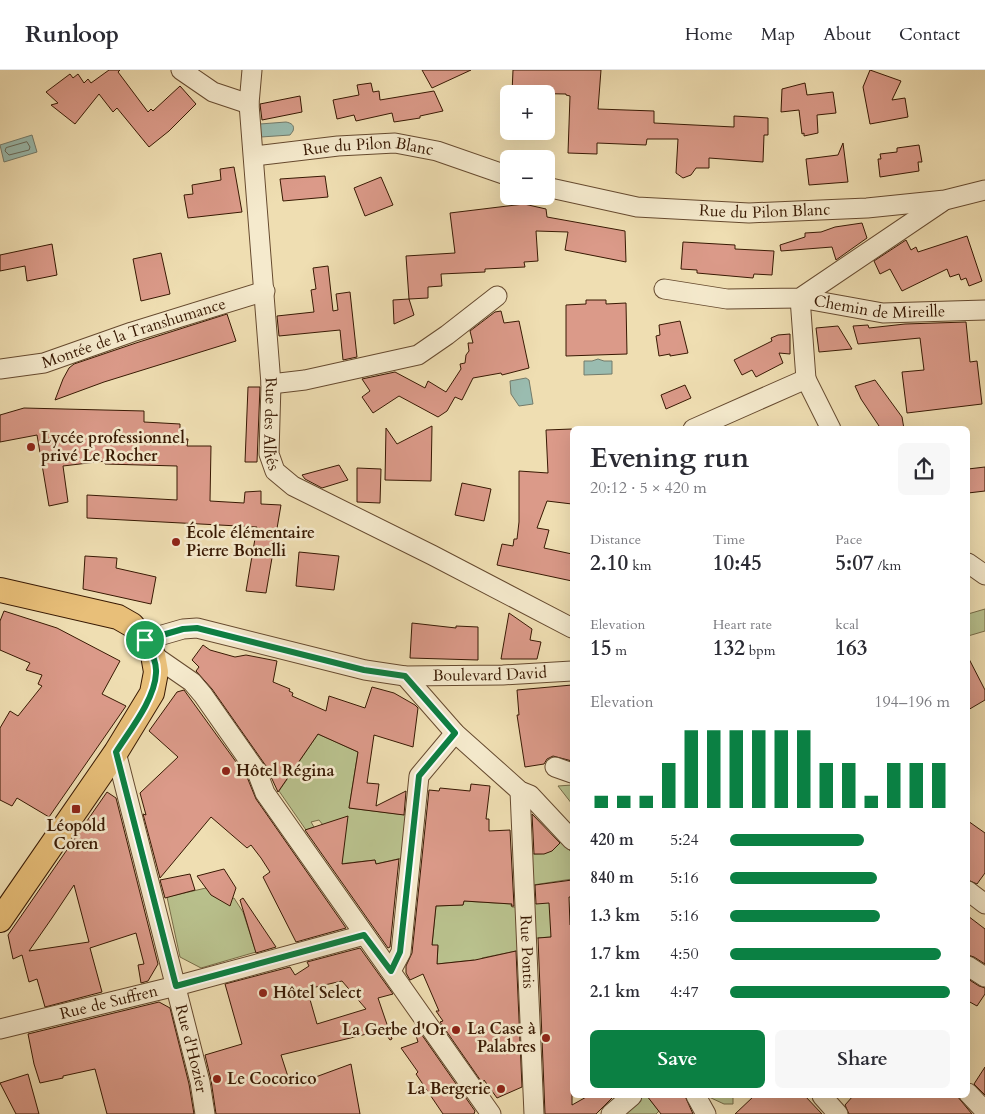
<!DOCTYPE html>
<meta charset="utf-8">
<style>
body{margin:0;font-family:Cardo,serif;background:#f7f7f7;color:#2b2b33;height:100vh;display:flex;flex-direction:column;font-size:19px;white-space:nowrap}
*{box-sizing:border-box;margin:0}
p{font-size:16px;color:#7c7c81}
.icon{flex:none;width:28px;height:28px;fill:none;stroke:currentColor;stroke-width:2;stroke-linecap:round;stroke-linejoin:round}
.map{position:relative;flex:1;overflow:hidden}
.side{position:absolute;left:570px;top:356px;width:400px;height:672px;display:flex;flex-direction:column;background:#fff;border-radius:8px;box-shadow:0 5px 20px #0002}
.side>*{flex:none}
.buttons{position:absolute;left:500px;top:15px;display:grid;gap:10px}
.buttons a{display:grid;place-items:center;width:55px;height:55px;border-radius:8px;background:#fff;box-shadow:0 5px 20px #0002;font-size:25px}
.pin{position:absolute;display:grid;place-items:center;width:42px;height:42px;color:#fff;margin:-21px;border:2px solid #fff;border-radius:50%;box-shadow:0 1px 5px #0007}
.round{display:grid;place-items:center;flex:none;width:52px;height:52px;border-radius:8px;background:#f7f7f7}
.head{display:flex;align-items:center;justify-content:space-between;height:85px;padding:0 20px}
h1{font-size:28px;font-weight:700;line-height:38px}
.metrics{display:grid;grid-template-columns:repeat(3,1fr);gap:8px;height:85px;padding:5px 20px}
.metrics div{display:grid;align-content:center}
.metrics b{font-size:21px;font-weight:700}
.metrics small{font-size:14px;font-weight:400}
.metrics p{font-size:14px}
.chart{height:140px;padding:10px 20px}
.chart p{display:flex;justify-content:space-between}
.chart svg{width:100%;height:90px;margin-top:5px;stroke:#0b8043;stroke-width:6}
.action{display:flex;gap:10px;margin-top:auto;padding:10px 20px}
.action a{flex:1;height:58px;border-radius:8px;background:#0b8043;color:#fff;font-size:20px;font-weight:700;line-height:58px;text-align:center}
.action a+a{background:#f7f7f7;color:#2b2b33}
ul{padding:0 20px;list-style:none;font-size:16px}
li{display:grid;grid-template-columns:80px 60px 1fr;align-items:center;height:38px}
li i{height:12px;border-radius:6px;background:#0b8043}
header{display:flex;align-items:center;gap:30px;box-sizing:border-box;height:70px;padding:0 25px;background:#fff;border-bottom:1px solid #e1e1e2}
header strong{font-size:24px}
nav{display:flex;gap:28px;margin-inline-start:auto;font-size:18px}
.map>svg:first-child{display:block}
.green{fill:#b9c18d;stroke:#786d48}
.water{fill:#9abcb0;stroke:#737b6b}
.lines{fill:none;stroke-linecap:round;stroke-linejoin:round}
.shore{stroke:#696a5a;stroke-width:1}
.building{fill:#db9a89;stroke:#381903;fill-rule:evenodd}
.minor-casing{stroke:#664a2f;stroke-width:21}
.major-casing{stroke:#381903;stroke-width:26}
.minor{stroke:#f5eacd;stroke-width:19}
.major{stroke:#e8bf79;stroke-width:24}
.route-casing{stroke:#fff;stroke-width:10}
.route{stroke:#0b8043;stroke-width:6}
.poi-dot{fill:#8f2418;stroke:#f5eacd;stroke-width:2}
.labels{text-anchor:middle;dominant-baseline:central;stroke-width:5;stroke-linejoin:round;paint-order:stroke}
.street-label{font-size:16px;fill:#381903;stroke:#f5eacd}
.poi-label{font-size:16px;font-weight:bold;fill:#381903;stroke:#f5eacd;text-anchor:start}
</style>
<header>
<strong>Runloop</strong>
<nav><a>Home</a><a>Map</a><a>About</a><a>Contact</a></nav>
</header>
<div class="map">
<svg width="985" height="1044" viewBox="0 0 985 1044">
<rect width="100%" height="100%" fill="#efdeb2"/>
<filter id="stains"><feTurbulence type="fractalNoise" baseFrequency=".004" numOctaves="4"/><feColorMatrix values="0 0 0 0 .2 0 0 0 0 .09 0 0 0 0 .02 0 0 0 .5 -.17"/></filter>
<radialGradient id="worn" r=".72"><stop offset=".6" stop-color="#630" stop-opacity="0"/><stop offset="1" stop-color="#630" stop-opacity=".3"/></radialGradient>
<path class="green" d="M985 539V561L968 566V544Z
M318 664 358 682 349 738 406 745 402 788 376 794 375 790 330 795 323 755 319 750 311 752 314 757 306 760 279 721Z
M572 715V734L558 716Z
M561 772 572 783V809L533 815 532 784C547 784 550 783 561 772Z
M206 818 228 830 234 828 243 842 256 882 201 898 180 887 167 827Z
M554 830 551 867 535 868 534 834Z
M464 831 512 834V837H519L521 880 482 888 484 907 474 896V890L437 894 438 876 432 875 436 836 463 835Z
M640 1026H647L659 1041 656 1044H624Z
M710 1026H733V1034H724L709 1027Z"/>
<path class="water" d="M286 52C291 53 295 55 293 61L290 65 261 67 260 54Z
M32 65 37 82 4 92 0 75Z
M598 289 604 291H612V304L584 305V291H592Z
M526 308 529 310 533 334 519 336 511 324 510 311Z"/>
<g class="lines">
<path class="shore" d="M27 72 30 77 29 80 9 85 5 81 6 78Z"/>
</g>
<path class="building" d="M109 0H120L118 2 148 42 151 39 153 41 180 16 196 34 169 61 149 77 117 38 113 42 99 24 75 54 51 35 58 33 46 22 70 4 73 8 78 4 84 13 88 9 91 13Z
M422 0H471L432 18Z
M513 0H601L598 39 654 41V53L734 57V46L768 48V65H764L763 92 709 88V98H696L691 105 683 108 676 103 678 69H647L646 75 597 73V84L568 83 570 26 566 25V24L512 23Z
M870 0 901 11 892 30 905 28 908 47 870 54 863 17Z
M371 13 373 22 379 21 380 30 434 21 443 41 420 46V48L394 52 392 43 356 51 354 45 337 49 333 30 359 25 357 15Z
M805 13 807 25 833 22 836 43 817 45 818 63 804 66V63L802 64 799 40 781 42 782 19Z
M300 26 302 42 262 50 260 34Z
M843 73 848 112 809 115 806 89 838 85Z
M919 75 922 92H918L919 101 880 107 878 89H881L880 84 897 82V78Z
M234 97 242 142 188 148 184 125 193 124 192 115 221 110 220 99Z
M325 106 328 127 283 131 280 109Z
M381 107 393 135 365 146 354 118Z
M524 134 546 139 547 147 625 161 626 192 565 180 568 162 536 161 538 191 524 192 525 197 485 199V202L441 204 442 216 428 217V228L409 229 406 186 455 183 450 143Z
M862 153 867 168 836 190 832 177 781 181 780 175 805 167V163L821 162 835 157Z
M967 166 982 211 969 216 966 208 961 210 959 204 950 207 947 199 902 221 890 199 880 204 874 191 906 170 911 180 916 177 918 182Z
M683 172 735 175V179L774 181 772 205 754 204 753 208 697 203V200L681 199Z
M52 174 57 205 27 211 25 196 0 201V185Z
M161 183 170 224 141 231 133 189Z
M328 196 333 241 338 240 336 224 350 222 357 287 343 290 340 260 279 266 277 246 314 242 311 220 316 219 313 198Z
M409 229 414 245 394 254 393 230Z
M586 230H606V234L626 233 627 284 566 286V235L586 234Z
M501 241 504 253 519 251 529 298 502 305 501 303 473 308 462 330 455 327 447 341 438 347 399 326 373 343 362 327 370 321 362 309 395 302 425 318 428 311 446 322 461 299 460 294 465 293 466 285 469 281 468 273H473L470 261 495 242Z
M227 244 236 271 104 312 55 330 63 309 69 298 74 294 136 273Z
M680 251 688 283 670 286V284L659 286 656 266 660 265 659 255Z
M966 252 970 292 977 291 982 334 907 343 902 302 924 300 920 268 858 274 853 256 868 255 869 258 905 254Z
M838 256 852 279 819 282 816 258Z
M790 264V284L779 283 783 293 756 307 752 300 742 305 734 290 772 271 771 268 778 265Z
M875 310 902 347 904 359H881L861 329 855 316Z
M685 315 691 328 666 339 661 325Z
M248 317H260L257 392H245Z
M24 338 144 341V352L180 354V369H188L187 376H211L210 431 244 433 245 422 261 421V434L281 435 266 523 246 521 257 457 87 448V425L177 430V396L105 394V391L63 396 68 432 49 436 37 365 0 372V345Z
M432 356 431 411 385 410 386 358 397 374Z
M572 359V434L547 431 537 458 549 460 544 478 572 484V511L497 495 502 474 513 476 514 469H517L519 452V401L548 403 546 360Z
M339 395 348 410 322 418 305 409 302 405Z
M985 397V421L968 423V399Z
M357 398 381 399 380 433 357 432Z
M462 413 491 419 484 451 455 445Z
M299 482 339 486 334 520 296 516Z
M85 486 117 488 116 498 156 507 151 534 83 519Z
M4 541 57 558 120 591 102 624 126 636 49 747 17 728 12 736 0 730V658L10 641 18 646 42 616 38 614 42 605 26 600 30 593 0 580V551Z
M509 543 532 559 530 570 541 572 537 589H501Z
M412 553 456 558V556L478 557V590L410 588Z
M203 575 210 580 235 587 246 585 277 591 273 612 290 619 289 621 293 623 292 626 326 641 329 626 365 638 372 617 394 623 415 635 418 638 413 677 374 665 367 713 379 714 376 736 406 721 404 745 349 738 358 682 318 664 278 722 266 696 212 619 196 601 199 597 192 590Z
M968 587 985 620V630L968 640Z
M572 615V691L553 686 547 689 544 694 525 697 517 645H519L517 620Z
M184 620 247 707 256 729 346 858 296 872 263 807 270 802 261 788 251 775 247 778 211 747 160 808 143 744 146 745 140 723 178 687 149 661 177 622Z
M471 714 490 716 486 749H489V761L510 760 514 836H511L512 834 464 831 463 835 436 836 432 875H438L437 894 475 890 516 881 522 1017 497 1028 484 1010 483 1014 440 952 443 951 436 941H439L423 904 410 910 406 903V896L412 883 429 720 439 721 440 718 470 721Z
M107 722 116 728 158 894 148 911 141 913 138 895 144 894 136 863 90 878 102 922 45 937 37 909 29 912 22 885 13 889 8 865ZM74 815 89 872 29 881 52 848Z
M532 744 560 773 552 781 544 784H534Z
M348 746 342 794 375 790 376 794 399 789 390 877 388 878 305 760Z
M968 751 985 763V803L977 814 968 810Z
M224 799 236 818 230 836 211 825 197 806Z
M190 804 195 820 165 828 160 810Z
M572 810V827H569L570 855H572V1035L588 1026H614L596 1044H545L538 868 551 867 549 833 536 834 535 815Z
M243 828 276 877 256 883 240 830Z
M968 846 985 859V894L974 887 968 885Z
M360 878 393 924 378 928 392 969 390 970 383 960 281 985 291 1016 351 994 360 1044H216L211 1010 205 985 242 974 225 914 290 897 295 905 309 896 307 892ZM342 911 366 939 317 954 307 919Z
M968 909 979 916 985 918V924L977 936 968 931Z
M159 932 170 938 189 1014 194 1044H107L95 999 63 1006V1008L40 1013 34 994 28 964Z
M417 958 475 1041 474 1044H443L416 1004 418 1002 401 978 418 972 414 959Z
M985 997V1025L974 1014Z
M28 1004 39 1044H16L0 1013Z
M647 1026H685L693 1044H661Z
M754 1026H805L822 1044H735Z
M853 1026H957L972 1044H849L845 1035Z"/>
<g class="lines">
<g class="minor-casing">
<g id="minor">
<path d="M181 0 213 22 249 34"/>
<path id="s1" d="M252 0 249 34 271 314 269 384 275 401 293 416 432 485 572 558"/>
<path id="s2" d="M254 86 338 76 395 73 437 81 509 106"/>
<path id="s3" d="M546 117 637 137 749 143 867 138 945 130 985 120"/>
<path d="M664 219 727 229 800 228 942 132"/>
<path id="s4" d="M0 299 44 293 132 262 265 221"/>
<path d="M806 309 831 359"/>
<path d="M271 314 305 310 418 285 447 265 497 226"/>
<path id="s5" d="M693 359 806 309 800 228 883 243 985 240"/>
<path d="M968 493 985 505"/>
<path id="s6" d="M145 570 183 559 197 558 365 600 405 606 503 605 572 601"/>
<path d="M153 585 192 612 203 625 257 702 265 723 491 1044"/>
<path d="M405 606 455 663 520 721 530 725 572 770"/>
<path id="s7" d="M116 682 200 1012 205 1044"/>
<path d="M555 697 572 703"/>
<path id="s8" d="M520 721 534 1044"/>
<path d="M968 821 985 834"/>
<path d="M968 896 985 907"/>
<path d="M391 901 401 882 419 706 455 663"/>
<path id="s9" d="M0 959 176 916 364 865"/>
<path d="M968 1023 985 1041"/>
<path d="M696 1026 706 1044"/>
<path d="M822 1026 838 1044"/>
<path d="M611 1044 632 1026"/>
</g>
</g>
<g class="major-casing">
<path id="major" d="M0 520 118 547 132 555 145 570 153 585 156 602 152 623 116 682 0 850"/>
</g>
<use href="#minor" class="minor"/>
<use href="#major" class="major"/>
</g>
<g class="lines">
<g class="route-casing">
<path id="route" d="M197 558 364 600 405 606 455 663 419 706 400 882 391 901 364 865 176 916 116 682C130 660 155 629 156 603 157 591 150 580 145 570L183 559Z"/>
</g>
<use href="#route" class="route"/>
</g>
<g class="poi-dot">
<circle cx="31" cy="377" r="5"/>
<circle cx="176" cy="472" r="5"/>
<circle cx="226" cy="701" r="5"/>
<rect x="71" y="734" width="10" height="10" rx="2.5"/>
<circle cx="263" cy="923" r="5"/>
<circle cx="456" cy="960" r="5"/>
<circle cx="546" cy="968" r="5"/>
<circle cx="217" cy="1009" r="5"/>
<circle cx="501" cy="1019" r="5"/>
</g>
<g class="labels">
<g class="street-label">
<text stroke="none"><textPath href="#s2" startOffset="115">Rue du Pilon Blanc</textPath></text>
<text stroke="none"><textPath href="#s3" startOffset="221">Rue du Pilon Blanc</textPath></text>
<text stroke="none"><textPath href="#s5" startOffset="285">Chemin de Mireille</textPath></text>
<text stroke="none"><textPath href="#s4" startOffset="139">Montée de la Transhumance</textPath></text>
<text stroke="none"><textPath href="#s1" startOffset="355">Rue des Alliés</textPath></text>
<text stroke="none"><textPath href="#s6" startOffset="352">Boulevard David</textPath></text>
<text stroke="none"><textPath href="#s8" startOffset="161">Rue Pontis</textPath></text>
<text stroke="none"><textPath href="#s9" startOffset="112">Rue de Suffren</textPath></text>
<text stroke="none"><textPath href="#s7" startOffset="306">Rue d'Hozier</textPath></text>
</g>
<g class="poi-label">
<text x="41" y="368">Lycée professionnel<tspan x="41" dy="18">privé Le Rocher</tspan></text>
<text x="186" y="463">École élémentaire<tspan x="186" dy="18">Pierre Bonelli</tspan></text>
<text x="236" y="701">Hôtel Régina</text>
<text x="76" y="756" text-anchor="middle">Léopold<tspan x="76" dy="18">Coren</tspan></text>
<text x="273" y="923">Hôtel Select</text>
<text x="536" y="959" text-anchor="end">La Case à<tspan x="536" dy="18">Palabres</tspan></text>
<text x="446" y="960" text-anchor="end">La Gerbe d'Or</text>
<text x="227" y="1009">Le Cocorico</text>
<text x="491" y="1019" text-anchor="end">La Bergerie</text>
</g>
</g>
<rect width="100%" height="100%" filter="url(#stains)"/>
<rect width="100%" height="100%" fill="url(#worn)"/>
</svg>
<div class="buttons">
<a>+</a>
<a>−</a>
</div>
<div class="pin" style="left:145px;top:570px;background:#1e9e55"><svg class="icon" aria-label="arrive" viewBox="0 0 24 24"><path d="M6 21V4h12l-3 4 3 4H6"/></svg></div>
<section class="side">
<div class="head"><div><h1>Evening run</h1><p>20:12 · 5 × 420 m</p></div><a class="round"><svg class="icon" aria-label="share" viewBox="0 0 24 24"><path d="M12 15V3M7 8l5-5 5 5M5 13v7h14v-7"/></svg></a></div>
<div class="metrics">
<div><p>Distance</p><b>2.10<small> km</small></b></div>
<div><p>Time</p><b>10:45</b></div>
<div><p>Pace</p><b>5:07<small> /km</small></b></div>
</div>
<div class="metrics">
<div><p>Elevation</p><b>15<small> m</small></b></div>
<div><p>Heart rate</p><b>132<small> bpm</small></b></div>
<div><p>kcal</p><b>163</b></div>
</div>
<div class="chart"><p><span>Elevation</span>194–196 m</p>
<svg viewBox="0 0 160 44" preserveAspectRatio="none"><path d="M5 44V38M15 44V38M25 44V38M35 44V22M45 44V6M55 44V6M65 44V6M75 44V6M85 44V6M95 44V6M105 44V22M115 44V22M125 44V38M135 44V22M145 44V22M155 44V22"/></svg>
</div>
<ul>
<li><b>420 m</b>5:24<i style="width:61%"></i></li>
<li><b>840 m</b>5:16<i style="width:67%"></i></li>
<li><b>1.3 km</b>5:16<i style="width:68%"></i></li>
<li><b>1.7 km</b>4:50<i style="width:96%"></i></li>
<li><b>2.1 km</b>4:47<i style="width:100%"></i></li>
</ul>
<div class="action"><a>Save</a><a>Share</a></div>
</section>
</div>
